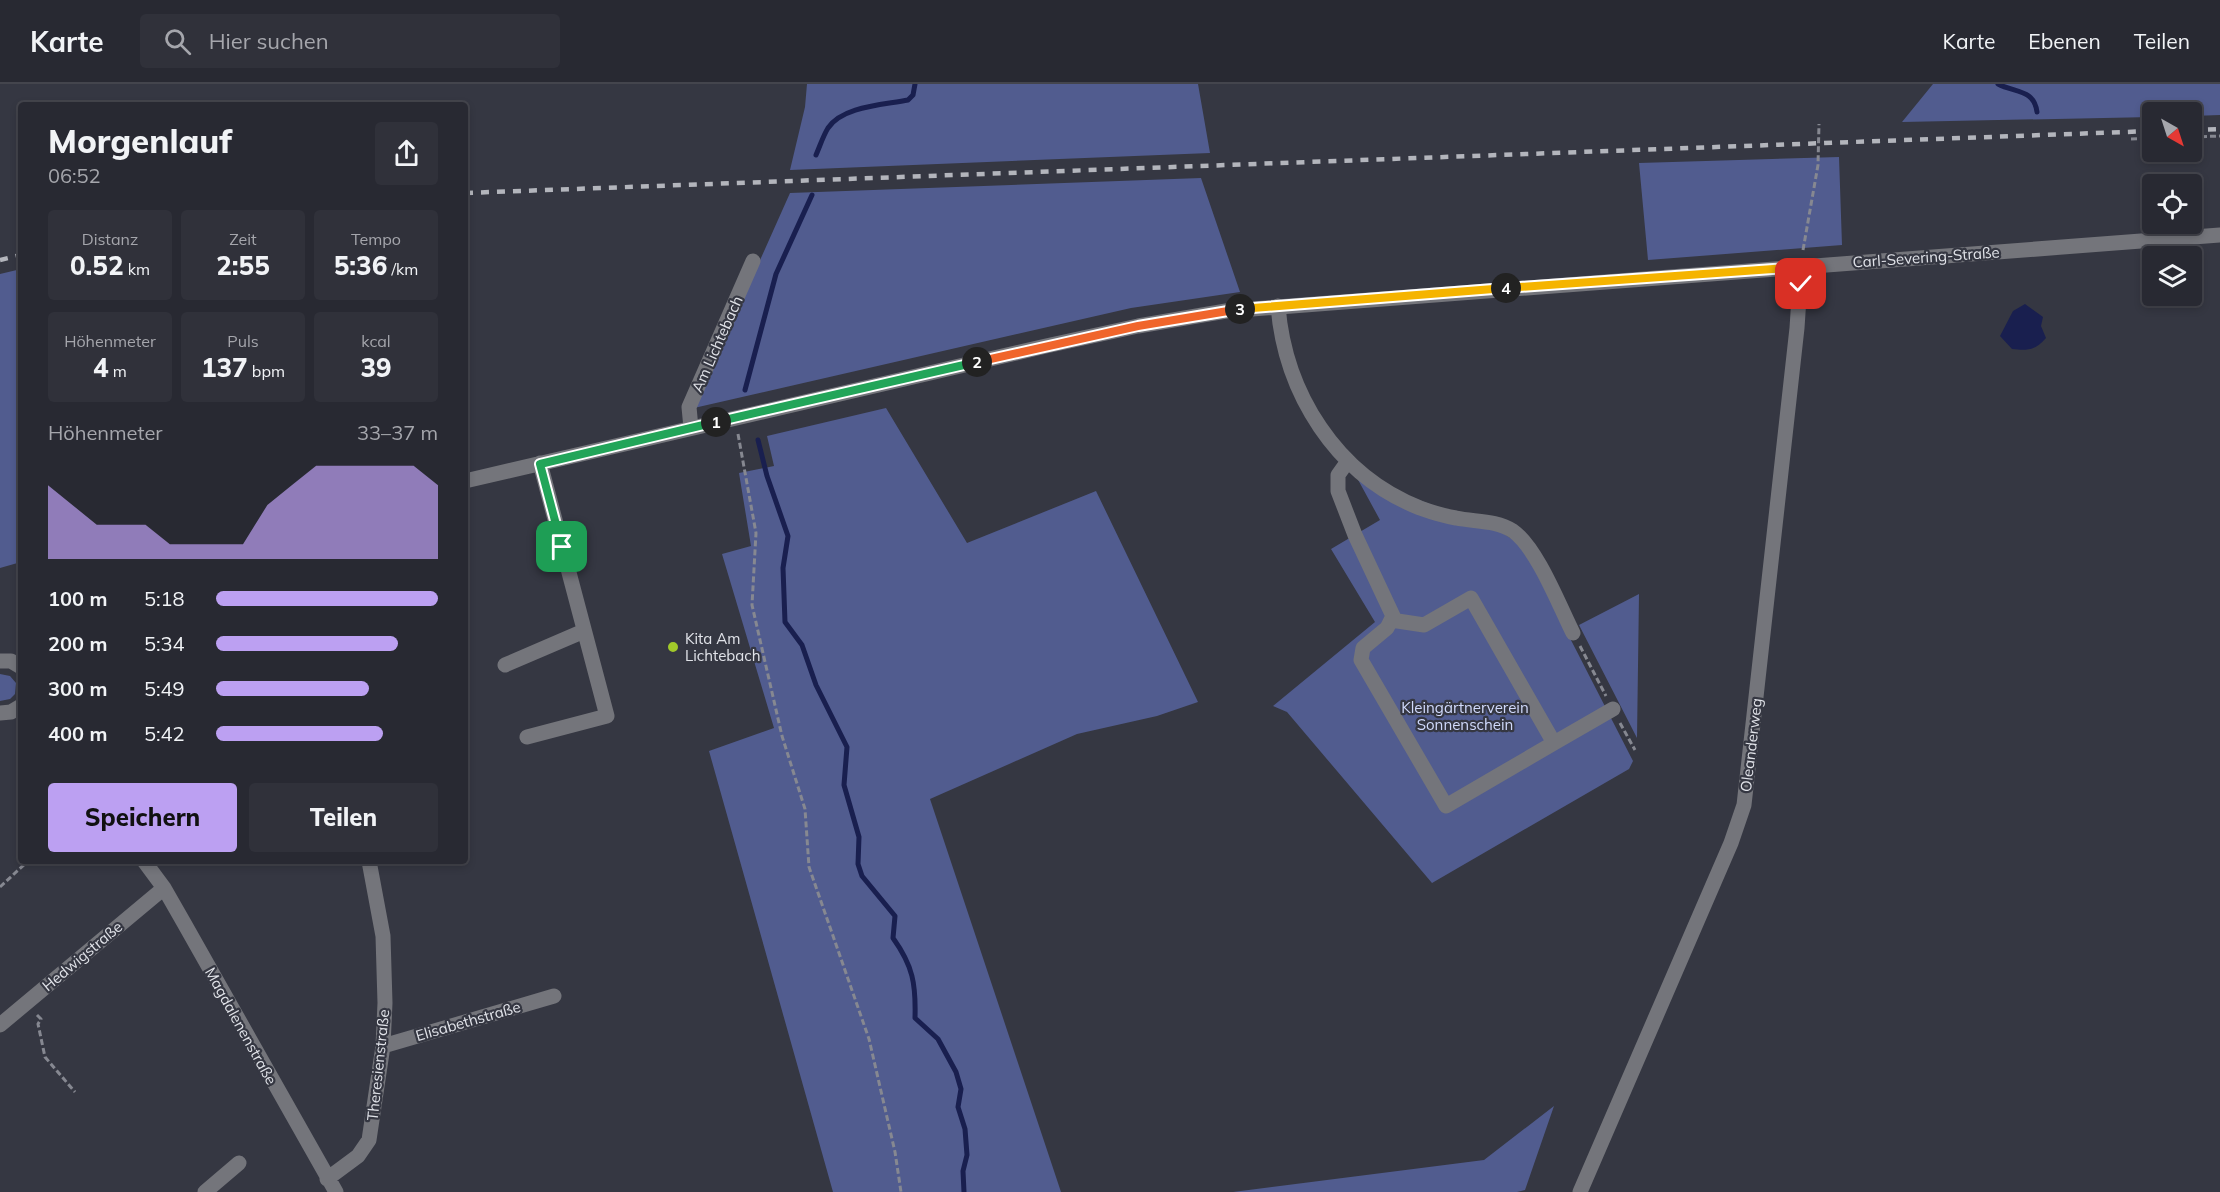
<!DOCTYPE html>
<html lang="de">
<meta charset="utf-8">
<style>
body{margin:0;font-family:Mulish,sans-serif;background:#30313a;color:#f1f3f6;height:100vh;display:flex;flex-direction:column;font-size:22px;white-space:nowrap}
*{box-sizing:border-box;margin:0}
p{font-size:20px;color:#a5a6ac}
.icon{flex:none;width:33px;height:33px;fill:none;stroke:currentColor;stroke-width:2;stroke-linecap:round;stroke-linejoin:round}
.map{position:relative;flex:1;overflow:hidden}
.drawer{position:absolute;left:18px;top:18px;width:450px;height:762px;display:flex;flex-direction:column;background:#282932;border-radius:6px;box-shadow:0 3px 9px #0003,0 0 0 2px #44454d}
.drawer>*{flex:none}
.needle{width:39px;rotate:141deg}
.controls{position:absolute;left:2142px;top:18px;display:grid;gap:12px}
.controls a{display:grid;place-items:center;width:60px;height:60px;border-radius:6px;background:#282932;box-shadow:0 3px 9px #0003,0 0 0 2px #44454d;font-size:30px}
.pin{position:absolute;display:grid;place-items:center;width:51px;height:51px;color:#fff;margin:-26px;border-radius:12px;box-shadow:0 3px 9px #0006}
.km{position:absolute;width:30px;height:30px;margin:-15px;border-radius:50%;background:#222;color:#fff;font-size:16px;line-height:30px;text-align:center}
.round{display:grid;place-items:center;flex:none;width:63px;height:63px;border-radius:6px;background:#30313a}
.head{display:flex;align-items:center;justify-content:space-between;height:102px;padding:0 30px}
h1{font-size:33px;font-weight:800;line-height:45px}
.stats{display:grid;grid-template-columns:repeat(3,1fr);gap:9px;height:102px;padding:6px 30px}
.stats div{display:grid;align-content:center;border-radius:6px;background:#30313a;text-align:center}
.stats b{font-size:26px;font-weight:800}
.stats small{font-size:16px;font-weight:400}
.stats p{font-size:16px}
.chart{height:168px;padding:12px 30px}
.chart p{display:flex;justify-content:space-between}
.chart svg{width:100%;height:108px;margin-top:6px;fill:#bca0f2;opacity:.7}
.button{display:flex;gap:12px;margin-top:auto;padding:12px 30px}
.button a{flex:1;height:69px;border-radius:6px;background:#bca0f2;color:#111;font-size:24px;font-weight:800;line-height:69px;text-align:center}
.button a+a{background:#30313a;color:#f1f3f6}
ul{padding:0 30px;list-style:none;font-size:20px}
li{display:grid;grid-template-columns:96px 72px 1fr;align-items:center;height:45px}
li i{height:15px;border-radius:8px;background:#bca0f2}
header{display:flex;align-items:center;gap:36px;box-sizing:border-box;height:84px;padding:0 30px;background:#282932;border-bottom:2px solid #44454d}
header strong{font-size:28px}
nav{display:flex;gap:33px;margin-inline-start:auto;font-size:21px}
.search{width:420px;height:54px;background:#30313a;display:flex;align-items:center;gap:15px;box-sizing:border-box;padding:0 21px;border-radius:6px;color:#a5a6ac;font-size:22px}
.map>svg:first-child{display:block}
.green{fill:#515c8f}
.water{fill:#191f4f}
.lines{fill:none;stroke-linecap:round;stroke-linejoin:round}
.stream{stroke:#191f4f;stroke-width:5}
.path{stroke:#868891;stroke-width:3;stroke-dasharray:6 3;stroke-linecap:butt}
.minor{stroke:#74757b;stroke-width:15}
.rail{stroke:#b3b5bc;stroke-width:4.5;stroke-dasharray:8 8;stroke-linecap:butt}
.split-1-casing{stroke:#fff;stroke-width:12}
.split-2-casing{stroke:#fff;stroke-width:12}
.split-3-casing{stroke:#fff;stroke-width:12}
.split-4-casing{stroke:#fff;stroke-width:12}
.split-5-casing{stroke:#fff;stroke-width:12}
.split-1{stroke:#22a559;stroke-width:8}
.split-2{stroke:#22a559;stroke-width:8}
.split-3{stroke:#f0652b;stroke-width:8}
.split-4{stroke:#f5b400;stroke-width:8}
.split-5{stroke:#f5b400;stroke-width:8}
.poi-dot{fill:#a1c92a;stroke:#353742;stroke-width:2}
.labels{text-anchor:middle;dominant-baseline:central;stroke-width:4.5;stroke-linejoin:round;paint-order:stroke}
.street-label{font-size:15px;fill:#e1e3e9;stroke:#353742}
.poi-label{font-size:15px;fill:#e1e3e9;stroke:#353742;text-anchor:start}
.park-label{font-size:15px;fill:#d1dafc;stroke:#353742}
</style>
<header>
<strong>Karte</strong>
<div class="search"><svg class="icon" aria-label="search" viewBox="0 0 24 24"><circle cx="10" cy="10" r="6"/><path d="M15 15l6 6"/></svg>Hier suchen</div>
<nav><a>Karte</a><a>Ebenen</a><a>Teilen</a></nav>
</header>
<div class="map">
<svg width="2220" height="1108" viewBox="0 0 2220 1108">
<rect width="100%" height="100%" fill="#353742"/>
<path class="green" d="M807 0H1198L1210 69 790 86 805 23Z
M1933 0H2220V31L2192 32V28H2152V33L1902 38Z
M1839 73 1842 161 1648 176 1639 79Z
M1201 94 1240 208 1131 224 694 324 790 109Z
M21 185V478L0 484V190Z
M886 324 967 459 1096 407 1198 618 1157 632 1077 650 930 715 1061 1108H833L709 667 774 644 722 470 751 462 739 389 774 382 767 352Z
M1356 392 1498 446 1518 459 1534 484 1633 677 1629 685 1432 799 1287 628 1273 622 1375 538 1331 465 1380 436Z
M1639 510 1637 654 1579 541Z
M0 590 10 592 16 599 15 610 10 615 0 617Z
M1554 1022 1525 1106 1517 1108H1233L1484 1076Z"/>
<path class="water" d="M2025 220 2043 233 2041 242 2046 254C2036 266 2028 267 2012 265L2000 252 2013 227Z"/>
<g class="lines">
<path class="stream" d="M1998 0C2015 9 2034 5 2037 28
M816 71C820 62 823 52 828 44 843 22 884 21 908 16L913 11 915 0
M745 306 776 190 812 111
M758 356 767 392 788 452 783 484 785 538 802 561 816 601 847 663 844 701 859 753 858 780 862 792 895 832 893 854C913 882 916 900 915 934L938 955 956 988 961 1005 958 1023 965 1045 967 1071 963 1087 964 1108"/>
<path class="path" d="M2192 53 2220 52
M2131 55 2152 54
M1803 166 1818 81 1819 40
M738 350 756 449 752 521 782 652 805 725 809 783 869 955 895 1068 901 1108
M1580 562 1606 612
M1620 639 1635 666
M0 803 28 777
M37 931 41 935 38 940 45 973 75 1008"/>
<path class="minor" d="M1278 222C1285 309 1336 391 1420 424 1431 428 1444 432 1456 434 1475 438 1496 436 1513 447 1537 464 1559 521 1573 549
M691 344 689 323 753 177
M1348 377 1338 391V407L1355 451 1393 532 1387 544 1363 564 1361 576 1446 722 1554 659 1471 514 1424 541 1391 536
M465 397 1046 262 1138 242 1226 227 2220 151
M0 577H11L21 583
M505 581 584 547
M0 629 11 628 21 622
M527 653 607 632 540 379
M1554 659 1613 625
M144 777 164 804 184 839 336 1108
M0 941 164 804
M383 962 554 912
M327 1095 358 1072 369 1056 383 962 385 919 383 852 369 777
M205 1108 239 1079
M1580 1108 1731 759 1744 721 1797 244 1801 183"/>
<path class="rail" d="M2192 46 2220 45
M465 109 2152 47
M0 176 21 171"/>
</g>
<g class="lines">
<g class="split-1-casing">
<path id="split-1" d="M562 463 540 380 716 338"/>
</g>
<g class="split-2-casing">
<path id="split-2" d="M716 338 977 278"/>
</g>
<g class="split-3-casing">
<path id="split-3" d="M977 278 1138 242 1240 225"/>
</g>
<g class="split-4-casing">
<path id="split-4" d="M1240 225 1506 204"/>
</g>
<g class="split-5-casing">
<path id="split-5" d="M1506 204 1801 183V200"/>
</g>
<use href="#split-1" class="split-1"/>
<use href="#split-2" class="split-2"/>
<use href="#split-3" class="split-3"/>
<use href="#split-4" class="split-4"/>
<use href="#split-5" class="split-5"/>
</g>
<circle class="poi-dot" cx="673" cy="563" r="6"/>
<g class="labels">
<g class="street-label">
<text transform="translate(1926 173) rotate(-4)">Carl-Severing-Straße</text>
<text transform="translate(717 260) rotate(-66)">Am Lichtebach</text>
<text transform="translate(1751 661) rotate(-83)">Oleanderweg</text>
<text transform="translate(82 872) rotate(-40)">Hedwigstraße</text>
<text transform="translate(468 937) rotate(-16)">Elisabethstraße</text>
<text transform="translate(241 942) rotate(61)">Magdalenenstraße</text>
<text transform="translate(378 981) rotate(-84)">Theresienstraße</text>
</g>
<g class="poi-label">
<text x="685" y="554">Kita Am<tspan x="685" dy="17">Lichtebach</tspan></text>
</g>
<g class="park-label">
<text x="1465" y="623">Kleingärtnerverein<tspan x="1465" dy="17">Sonnenschein</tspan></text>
</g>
</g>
</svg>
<div class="controls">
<a><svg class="needle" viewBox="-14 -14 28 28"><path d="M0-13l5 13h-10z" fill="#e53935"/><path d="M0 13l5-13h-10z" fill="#a5a6ac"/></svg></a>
<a><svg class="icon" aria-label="locate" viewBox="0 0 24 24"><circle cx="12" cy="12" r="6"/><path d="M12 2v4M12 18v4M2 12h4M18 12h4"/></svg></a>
<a><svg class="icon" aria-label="layers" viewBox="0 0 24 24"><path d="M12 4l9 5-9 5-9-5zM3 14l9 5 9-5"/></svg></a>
</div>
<div class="pin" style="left:562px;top:463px;background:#1e9e55"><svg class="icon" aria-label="arrive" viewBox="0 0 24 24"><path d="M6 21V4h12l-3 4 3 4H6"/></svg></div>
<div class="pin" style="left:1801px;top:200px;background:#d93025"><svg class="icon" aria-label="check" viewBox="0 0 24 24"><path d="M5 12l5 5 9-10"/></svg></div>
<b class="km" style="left:716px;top:338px">1</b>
<b class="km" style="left:977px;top:278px">2</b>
<b class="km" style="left:1240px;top:225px">3</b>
<b class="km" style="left:1506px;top:204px">4</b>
<section class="drawer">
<div class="head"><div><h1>Morgenlauf</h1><p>06:52</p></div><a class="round"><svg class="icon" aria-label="share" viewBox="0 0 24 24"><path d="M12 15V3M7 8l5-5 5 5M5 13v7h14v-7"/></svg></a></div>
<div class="stats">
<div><p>Distanz</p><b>0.52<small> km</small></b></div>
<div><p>Zeit</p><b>2:55</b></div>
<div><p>Tempo</p><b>5:36<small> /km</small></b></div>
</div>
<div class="stats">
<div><p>Höhenmeter</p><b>4<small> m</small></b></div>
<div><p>Puls</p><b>137<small> bpm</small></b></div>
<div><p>kcal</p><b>39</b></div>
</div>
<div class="chart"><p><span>Höhenmeter</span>33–37 m</p>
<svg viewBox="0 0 160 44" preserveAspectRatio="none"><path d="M0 44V14L10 22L20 30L30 30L40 30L50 38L60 38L70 38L80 38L90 22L100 14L110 6L120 6L130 6L140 6L150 6L160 14V44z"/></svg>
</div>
<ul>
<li><b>100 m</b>5:18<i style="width:100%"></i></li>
<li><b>200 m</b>5:34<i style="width:82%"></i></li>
<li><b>300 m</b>5:49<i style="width:69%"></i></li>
<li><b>400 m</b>5:42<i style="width:75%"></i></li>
</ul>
<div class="button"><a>Speichern</a><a>Teilen</a></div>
</section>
</div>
